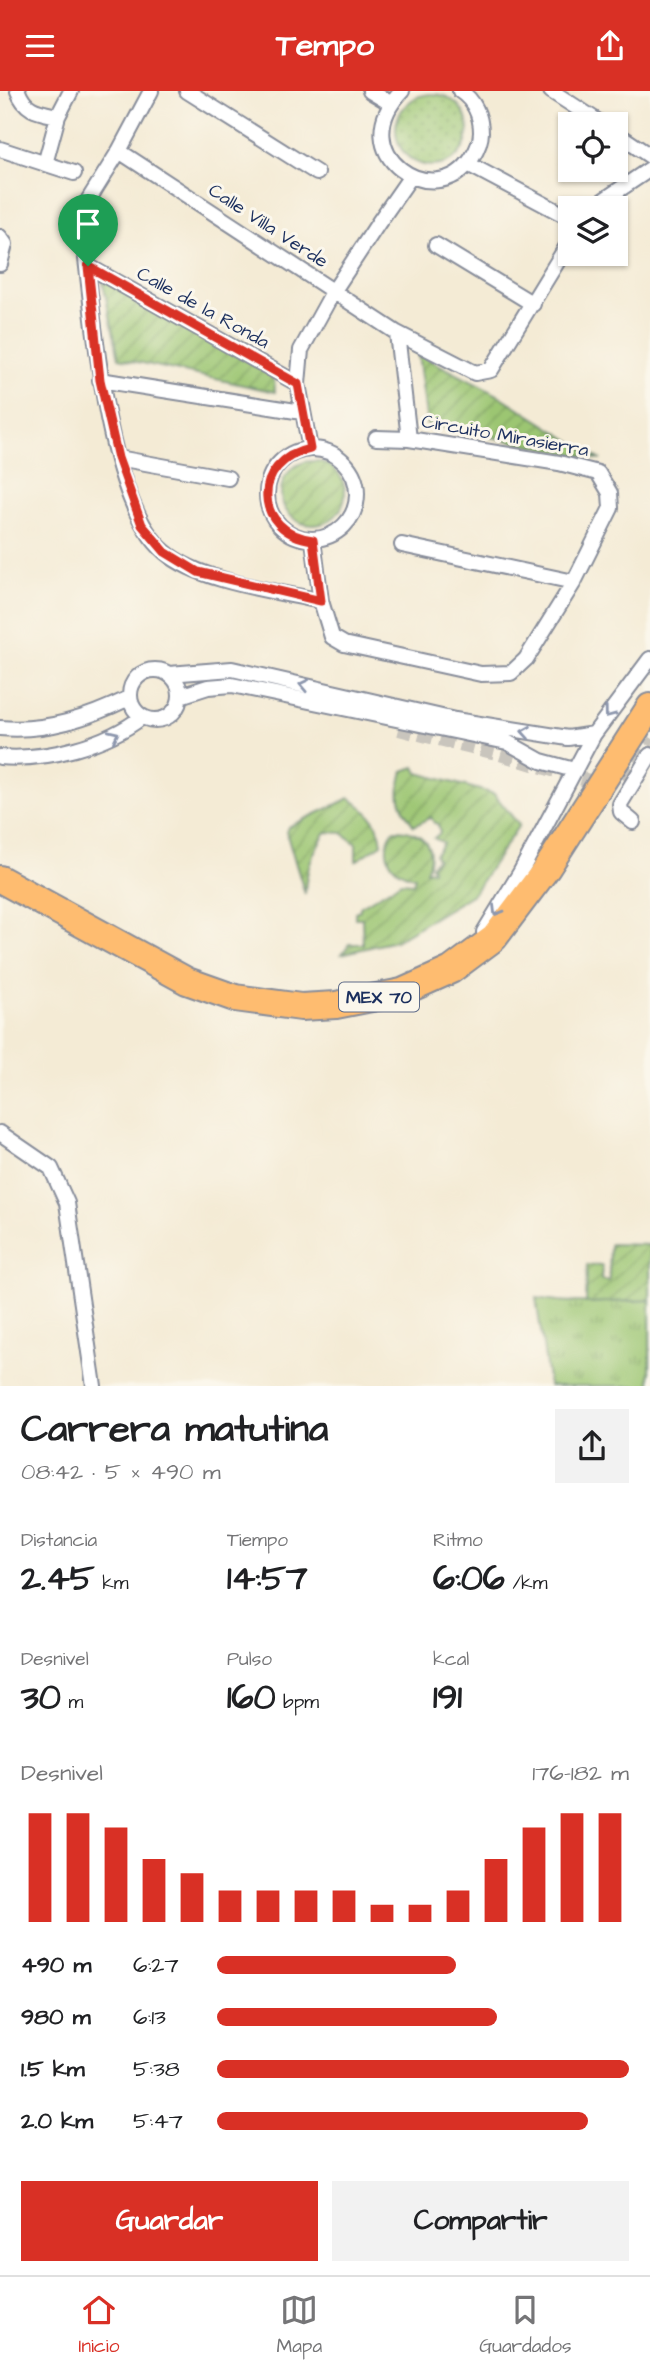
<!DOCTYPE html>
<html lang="es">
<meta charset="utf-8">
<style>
body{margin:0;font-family:"Architects Daughter",sans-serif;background:#f2f2f2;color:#202124;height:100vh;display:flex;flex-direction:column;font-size:26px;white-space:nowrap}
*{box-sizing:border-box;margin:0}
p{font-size:23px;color:#757577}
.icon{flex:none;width:38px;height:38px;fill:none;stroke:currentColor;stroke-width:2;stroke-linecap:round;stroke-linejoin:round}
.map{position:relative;height:1295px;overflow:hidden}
.sheet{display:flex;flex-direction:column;background:#fff;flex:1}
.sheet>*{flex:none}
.fabs{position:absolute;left:558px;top:21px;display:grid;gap:14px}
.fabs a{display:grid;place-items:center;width:70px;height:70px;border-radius:0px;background:#fff;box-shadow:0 2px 5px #0004;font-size:35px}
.pin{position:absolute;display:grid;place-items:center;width:60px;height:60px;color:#fff;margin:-72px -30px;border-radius:50% 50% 50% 0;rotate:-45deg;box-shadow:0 0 7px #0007}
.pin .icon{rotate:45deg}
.round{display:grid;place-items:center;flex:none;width:74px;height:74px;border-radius:0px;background:#f2f2f2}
.overview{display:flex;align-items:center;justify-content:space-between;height:119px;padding:0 21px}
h1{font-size:38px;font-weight:800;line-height:52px}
.figures{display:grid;grid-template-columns:repeat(3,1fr);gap:10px;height:119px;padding:7px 21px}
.figures div{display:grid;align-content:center}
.figures b{font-size:35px;font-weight:800}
.figures small{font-size:19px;font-weight:400}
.figures p{font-size:19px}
.chart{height:196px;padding:14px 21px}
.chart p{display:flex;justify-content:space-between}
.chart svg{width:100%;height:126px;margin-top:7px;stroke:#d93025;stroke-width:6}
.cta{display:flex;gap:14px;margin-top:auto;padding:14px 21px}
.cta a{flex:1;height:80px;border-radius:0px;background:#d93025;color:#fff;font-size:28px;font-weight:800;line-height:80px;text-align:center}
.cta a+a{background:#f2f2f2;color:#202124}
ul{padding:0 21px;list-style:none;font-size:23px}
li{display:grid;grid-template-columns:112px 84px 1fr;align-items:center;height:52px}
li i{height:18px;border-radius:9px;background:#d93025}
header{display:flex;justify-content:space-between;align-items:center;height:91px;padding:0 21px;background:#d93025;color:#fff;font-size:32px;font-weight:800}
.dock{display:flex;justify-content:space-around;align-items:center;height:98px;border-top:2px solid #e0e0e0;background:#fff;font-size:19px;color:#757577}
.dock a{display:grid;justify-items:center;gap:4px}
.dock .selected{color:#d93025}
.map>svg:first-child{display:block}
.grass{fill:url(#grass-tufts);stroke:#5c7a68;stroke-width:2}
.park{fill:url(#park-dots);stroke:#5c7a68;stroke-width:2}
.garden{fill:url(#garden-furrows);stroke:#5c7a68;stroke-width:2}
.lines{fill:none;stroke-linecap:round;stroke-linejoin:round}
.street-tunnel{stroke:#c9c5bd;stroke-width:14;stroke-dasharray:14 7;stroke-linecap:butt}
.street-casing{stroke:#888d9a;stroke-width:18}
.highway-casing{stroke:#888d9a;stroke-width:30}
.street{stroke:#fff;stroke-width:14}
.highway{stroke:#febc70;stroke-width:26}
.oneway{stroke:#8d97ae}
.route-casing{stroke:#fff;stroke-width:14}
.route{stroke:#d93025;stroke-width:9}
.labels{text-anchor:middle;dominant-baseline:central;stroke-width:6;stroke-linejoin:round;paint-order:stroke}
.shield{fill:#fbf7ec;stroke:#5e6b89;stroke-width:2}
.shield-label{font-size:18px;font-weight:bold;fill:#1b2f5e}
.street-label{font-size:19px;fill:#1b2f5e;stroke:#fbf7ec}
</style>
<header><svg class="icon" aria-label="menu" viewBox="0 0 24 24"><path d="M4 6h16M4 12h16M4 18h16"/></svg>Tempo<svg class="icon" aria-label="share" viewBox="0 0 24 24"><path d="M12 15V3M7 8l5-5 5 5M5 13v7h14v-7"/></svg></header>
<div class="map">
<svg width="650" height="1295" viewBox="0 0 650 1295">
<defs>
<pattern id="grass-tufts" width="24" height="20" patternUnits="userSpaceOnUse" patternTransform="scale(1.75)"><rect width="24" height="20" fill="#9cc672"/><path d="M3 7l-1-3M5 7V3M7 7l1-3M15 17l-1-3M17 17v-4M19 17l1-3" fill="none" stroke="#7ea161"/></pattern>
<pattern id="park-dots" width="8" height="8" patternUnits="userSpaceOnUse" patternTransform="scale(1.75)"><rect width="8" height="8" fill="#9cc672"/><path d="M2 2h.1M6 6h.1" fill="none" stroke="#7ea161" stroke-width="1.8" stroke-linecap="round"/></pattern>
<pattern id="garden-furrows" width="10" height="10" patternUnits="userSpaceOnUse" patternTransform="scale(1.75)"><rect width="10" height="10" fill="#9cc672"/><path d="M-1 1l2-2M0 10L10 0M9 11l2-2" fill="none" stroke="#7ea161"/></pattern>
</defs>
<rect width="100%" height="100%" fill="#fbf7ec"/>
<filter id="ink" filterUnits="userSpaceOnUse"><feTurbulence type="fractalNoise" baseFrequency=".0143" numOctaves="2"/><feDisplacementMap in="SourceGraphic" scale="14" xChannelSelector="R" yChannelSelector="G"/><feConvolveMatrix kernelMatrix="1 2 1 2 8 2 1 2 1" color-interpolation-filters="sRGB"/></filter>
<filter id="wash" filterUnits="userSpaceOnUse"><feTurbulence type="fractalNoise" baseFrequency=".00686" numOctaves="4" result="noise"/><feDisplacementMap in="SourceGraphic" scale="28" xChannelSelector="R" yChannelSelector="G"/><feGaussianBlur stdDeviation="1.57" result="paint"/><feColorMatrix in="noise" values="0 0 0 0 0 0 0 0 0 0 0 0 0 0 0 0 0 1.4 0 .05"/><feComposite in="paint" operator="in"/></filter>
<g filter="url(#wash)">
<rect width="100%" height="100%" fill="#f4ebd5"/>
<path class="grass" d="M536 1207C574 1214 612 1211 650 1209V1295H549Z"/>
<path class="park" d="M396 39a36 36 0 1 1 72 0a36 36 0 1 1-72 0Z"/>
<path class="garden" d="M102 188 274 286 275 301 119 267Z
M418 263 500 305 601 369 427 333Z
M281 402a32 32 0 1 1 64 0a32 32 0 1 1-64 0Z
M415 676 418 682 494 703 519 734 473 803 395 850 342 863 349 853H363L362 827H355V821L360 819V816L401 791 413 792 415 786C391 782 378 761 394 739 420 739 438 753 426 780L433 779 431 774 437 768 435 763 443 752 434 747 440 742 438 733 434 732 431 726 414 735C399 715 396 704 403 680Z
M350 707C367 719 380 731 382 753L356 770V753L342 742 326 741C312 762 306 778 305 803L286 741 288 736Z
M610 1153 650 1154V1209L586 1212 587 1174 602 1175 601 1189 609 1190Z"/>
</g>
<g filter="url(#ink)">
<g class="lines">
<path class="street-tunnel" d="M399 638 500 663 599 693 618 689 628 680 650 646"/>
<g class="street-casing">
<path id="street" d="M18 0C25 20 39 21 58 25
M151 0 119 60 84 116 81 130C94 212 102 408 165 461 200 491 276 500 321 510
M187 0 317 82
M370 0 390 12
M402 0C342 62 435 124 472 67 477 59 481 50 481 41 481 25 474 9 460 0
M551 0 602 33
M616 42 650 65
M0 58 74 82
M119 60 397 242 475 282 491 279 570 150
M45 73 58 25 71 0
M468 73 570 127
M592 117 650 78
M0 146 5 153 0 173
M436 154 533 213
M88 175 298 293
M397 242 409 348
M100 289 302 321
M310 358 298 293 301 259 333 201 379 131 411 85
M267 403a45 45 0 1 1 90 0a45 45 0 1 1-90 0Z
M118 367 228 387
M313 449 321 510 332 546 344 553 481 583 511 582 526 568 574 491 611 417 610 402 598 382 559 372 409 348 376 347
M402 454 574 491
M130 604a25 25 0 1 1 50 0a25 25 0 1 1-50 0Z
M169 583 232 578 455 629 568 647 594 643
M180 605 208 596 232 594 507 651 541 670 574 679
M0 637C47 641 88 627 129 607
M0 666C46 670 106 654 142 626
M633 731 621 721 620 713 650 664
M484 841 520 782 594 643 650 568
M0 1042 51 1077 67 1112 94 1295"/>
</g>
<g class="highway-casing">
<path id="highway" d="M0 788 187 890 235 907 301 916 336 914 402 901 451 879 494 847 547 777 650 616"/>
</g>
<use href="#street" class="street"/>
<use href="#highway" class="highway"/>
</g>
<defs><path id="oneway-chevron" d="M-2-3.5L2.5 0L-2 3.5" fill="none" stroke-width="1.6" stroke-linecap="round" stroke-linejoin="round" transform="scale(1.75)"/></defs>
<g class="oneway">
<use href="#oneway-chevron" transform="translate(304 594) rotate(-168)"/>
<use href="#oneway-chevron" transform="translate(609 622) rotate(127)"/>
<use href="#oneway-chevron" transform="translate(526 641) rotate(-171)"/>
<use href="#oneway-chevron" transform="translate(114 644) rotate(-25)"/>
<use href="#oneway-chevron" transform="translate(497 820) rotate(121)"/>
</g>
</g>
<g class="lines" filter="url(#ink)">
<g class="route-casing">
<path id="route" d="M88 175 298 293 310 358C251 370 253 441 313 449L321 510 198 481 165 461 142 434 118 367 100 289Z"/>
</g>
<use href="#route" class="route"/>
</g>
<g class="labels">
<rect class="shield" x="339" y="891.5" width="80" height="29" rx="5"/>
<g class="shield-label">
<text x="379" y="906">MEX 70</text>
</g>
<g class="street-label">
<text transform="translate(268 135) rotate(33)">Calle Villa Verde</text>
<text transform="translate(203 217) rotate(29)">Calle de la Ronda</text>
<text transform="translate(505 345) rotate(10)">Circuito Mirasierra</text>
</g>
</g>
</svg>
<div class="fabs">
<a><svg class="icon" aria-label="locate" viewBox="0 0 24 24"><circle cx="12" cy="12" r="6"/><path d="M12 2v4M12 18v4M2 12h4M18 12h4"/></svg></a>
<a><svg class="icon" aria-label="layers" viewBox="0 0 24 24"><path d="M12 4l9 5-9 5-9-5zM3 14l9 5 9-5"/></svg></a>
</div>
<div class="pin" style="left:88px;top:175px;background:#1e9e55"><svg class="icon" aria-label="arrive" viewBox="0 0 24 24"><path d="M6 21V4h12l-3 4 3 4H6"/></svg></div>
</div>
<section class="sheet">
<div class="overview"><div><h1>Carrera matutina</h1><p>08:42 · 5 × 490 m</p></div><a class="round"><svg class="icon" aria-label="share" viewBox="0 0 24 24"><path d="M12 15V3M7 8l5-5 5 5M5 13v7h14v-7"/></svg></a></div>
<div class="figures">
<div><p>Distancia</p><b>2.45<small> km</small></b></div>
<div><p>Tiempo</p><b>14:57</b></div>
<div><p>Ritmo</p><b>6:06<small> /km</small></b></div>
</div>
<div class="figures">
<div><p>Desnivel</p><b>30<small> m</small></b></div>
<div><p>Pulso</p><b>160<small> bpm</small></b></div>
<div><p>kcal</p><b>191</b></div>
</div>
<div class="chart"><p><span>Desnivel</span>176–182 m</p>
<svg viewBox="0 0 160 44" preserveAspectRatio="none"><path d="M5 44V6M15 44V6M25 44V11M35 44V22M45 44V27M55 44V33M65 44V33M75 44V33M85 44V33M95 44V38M105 44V38M115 44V33M125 44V22M135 44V11M145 44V6M155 44V6"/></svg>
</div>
<ul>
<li><b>490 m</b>6:27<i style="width:58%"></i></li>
<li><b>980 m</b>6:13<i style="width:68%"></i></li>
<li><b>1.5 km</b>5:38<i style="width:100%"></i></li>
<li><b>2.0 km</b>5:47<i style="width:90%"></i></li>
</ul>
<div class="cta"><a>Guardar</a><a>Compartir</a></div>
</section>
<nav class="dock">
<a class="selected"><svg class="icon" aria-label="home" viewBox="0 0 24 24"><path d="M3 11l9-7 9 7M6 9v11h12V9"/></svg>Inicio</a>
<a><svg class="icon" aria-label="map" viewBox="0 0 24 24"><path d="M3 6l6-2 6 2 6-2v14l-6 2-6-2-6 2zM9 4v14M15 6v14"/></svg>Mapa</a>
<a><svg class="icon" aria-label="saved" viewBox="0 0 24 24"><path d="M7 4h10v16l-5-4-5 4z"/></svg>Guardados</a>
</nav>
